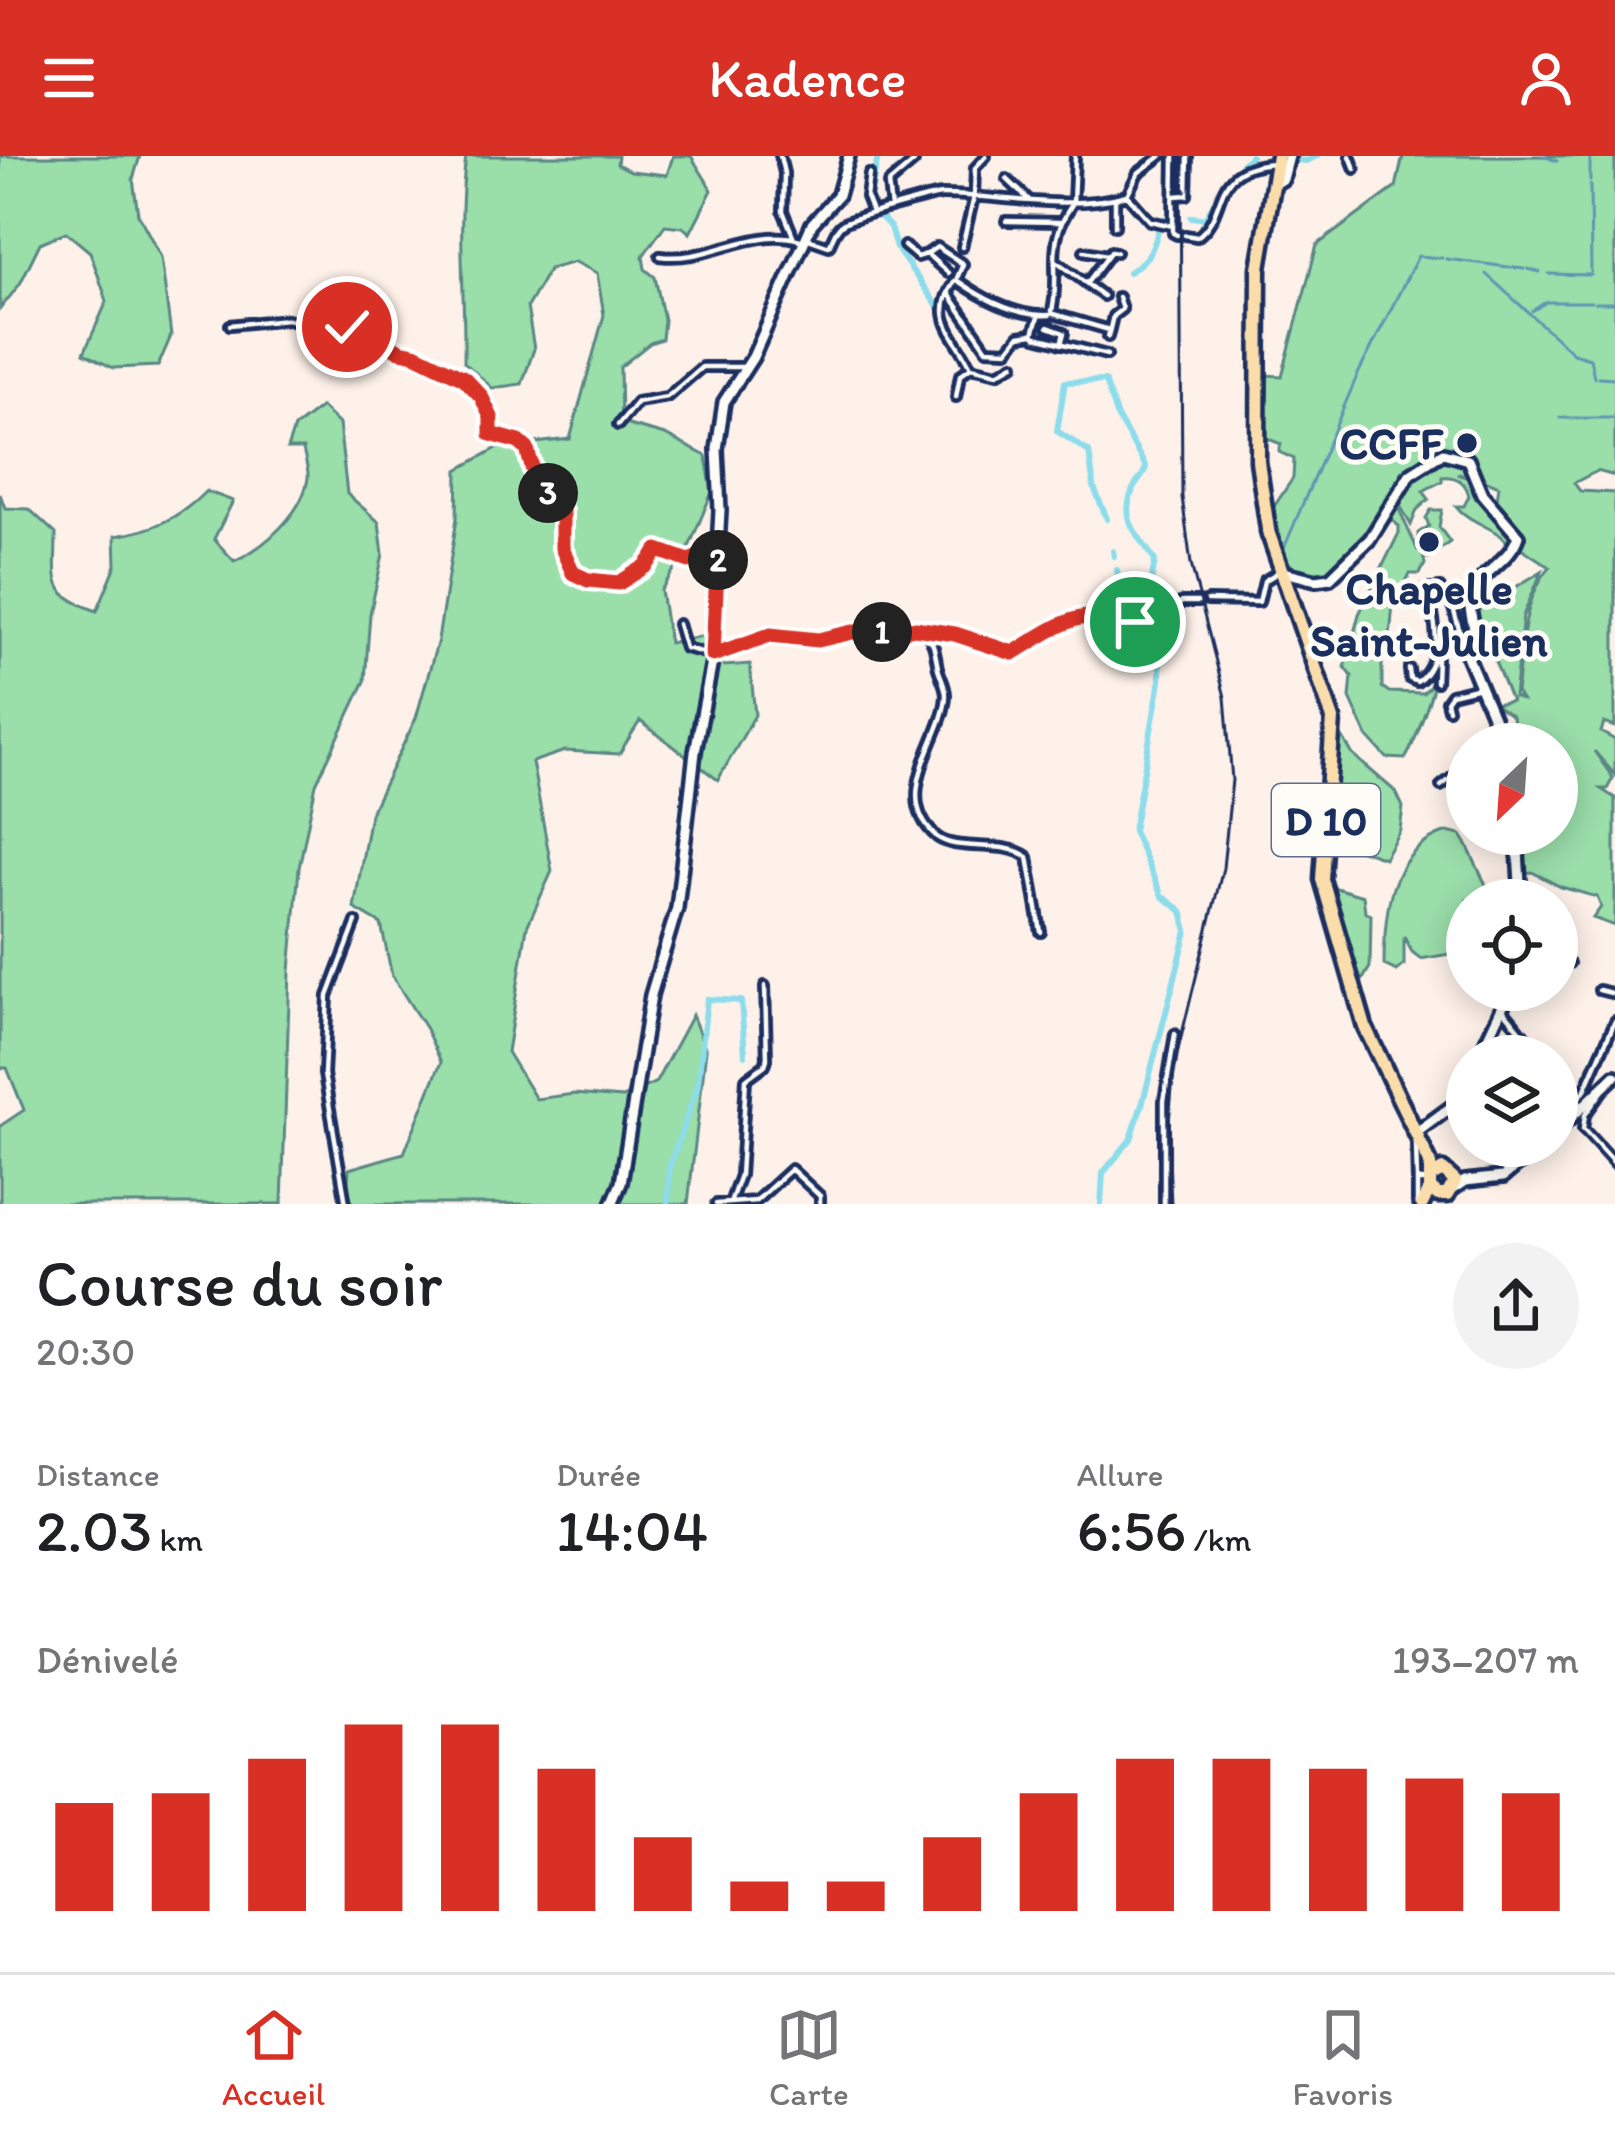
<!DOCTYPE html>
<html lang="fr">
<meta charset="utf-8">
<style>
body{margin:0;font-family:Itim,sans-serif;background:#f2f2f2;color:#202124;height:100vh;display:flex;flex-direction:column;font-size:45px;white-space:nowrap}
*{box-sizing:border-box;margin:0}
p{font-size:39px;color:#757577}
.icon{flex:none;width:66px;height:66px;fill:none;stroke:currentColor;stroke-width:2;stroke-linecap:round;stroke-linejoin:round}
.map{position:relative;height:1048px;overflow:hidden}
.details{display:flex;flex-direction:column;background:#fff;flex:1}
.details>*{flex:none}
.needle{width:78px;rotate:205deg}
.tools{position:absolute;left:1446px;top:567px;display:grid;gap:24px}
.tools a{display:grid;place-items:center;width:132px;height:132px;border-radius:50%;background:#fff;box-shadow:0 6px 30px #0003;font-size:60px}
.pin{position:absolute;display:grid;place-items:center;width:102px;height:102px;color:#fff;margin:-51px;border:6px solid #fff;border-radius:50%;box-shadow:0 3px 12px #0007}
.km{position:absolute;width:60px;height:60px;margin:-30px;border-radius:50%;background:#222;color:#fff;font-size:33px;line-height:60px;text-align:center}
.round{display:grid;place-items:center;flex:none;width:126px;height:126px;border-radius:63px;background:#f2f2f2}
.headline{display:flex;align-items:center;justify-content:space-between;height:204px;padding:0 36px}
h1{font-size:66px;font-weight:600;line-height:90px}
.metrics{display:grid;grid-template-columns:repeat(3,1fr);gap:18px;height:204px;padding:12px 36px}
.metrics div{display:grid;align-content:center}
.metrics b{font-size:60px;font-weight:600}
.metrics small{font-size:33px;font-weight:400}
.metrics p{font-size:33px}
.chart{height:336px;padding:24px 36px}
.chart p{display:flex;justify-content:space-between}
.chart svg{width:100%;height:216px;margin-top:12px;stroke:#d93025;stroke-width:6}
header{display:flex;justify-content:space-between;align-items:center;height:156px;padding:0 36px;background:#d93025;color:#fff;font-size:54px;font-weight:600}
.dock{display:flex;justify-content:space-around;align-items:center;height:168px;border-top:3px solid #e0e0e0;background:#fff;font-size:33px;color:#757577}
.dock a{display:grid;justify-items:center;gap:6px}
.dock .on{color:#d93025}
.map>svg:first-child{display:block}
.green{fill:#9adeaa;stroke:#5a8684;stroke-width:3}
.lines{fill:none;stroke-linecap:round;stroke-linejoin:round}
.stream{stroke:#5f97b3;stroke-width:3}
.canal{stroke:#8ddceb;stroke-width:6}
.street-casing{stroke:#1b2f5e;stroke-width:14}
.secondary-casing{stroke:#1b2f5e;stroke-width:18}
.primary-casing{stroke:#1b2f5e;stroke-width:21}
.street{stroke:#fdfcf7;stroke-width:4.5}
.secondary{stroke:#fdfcf7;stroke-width:9}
.primary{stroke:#fbddab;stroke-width:12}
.rail{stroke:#1b2f5e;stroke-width:3}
.street-bridge-casing{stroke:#1b2f5e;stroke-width:14;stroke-linecap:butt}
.street-bridge{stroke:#fdfcf7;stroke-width:4.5}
.route-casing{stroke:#fff;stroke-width:24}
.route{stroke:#d93025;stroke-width:15}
.poi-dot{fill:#1b2f5e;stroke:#fdfcf7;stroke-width:4.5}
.labels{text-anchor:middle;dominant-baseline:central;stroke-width:10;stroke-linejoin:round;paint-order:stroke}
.shield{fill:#fdfcf7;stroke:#5f6c8c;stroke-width:3}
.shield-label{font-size:42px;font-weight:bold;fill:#1b2f5e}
.poi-label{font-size:45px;font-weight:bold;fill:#1b2f5e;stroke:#fdfcf7;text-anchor:end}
</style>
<header><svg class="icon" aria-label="menu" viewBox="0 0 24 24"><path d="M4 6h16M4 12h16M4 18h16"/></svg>Kadence<svg class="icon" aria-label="person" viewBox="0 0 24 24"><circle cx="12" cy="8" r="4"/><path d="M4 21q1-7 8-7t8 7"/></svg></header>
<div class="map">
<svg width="1615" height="1048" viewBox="0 0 1615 1048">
<rect width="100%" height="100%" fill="#fdf1e9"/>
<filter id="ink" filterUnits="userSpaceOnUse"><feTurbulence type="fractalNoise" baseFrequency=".00833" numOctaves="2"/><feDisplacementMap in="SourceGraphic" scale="24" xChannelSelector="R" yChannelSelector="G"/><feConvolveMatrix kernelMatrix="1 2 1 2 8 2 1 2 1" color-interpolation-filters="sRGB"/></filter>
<g filter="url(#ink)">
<path class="green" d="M0 0H140L133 23 138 58 161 101 171 180 158 210 113 212 84 197 107 145 90 96 66 76 40 87 20 128 0 153Z
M466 0H618L617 8 631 15 667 19 673 0H691L712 34 690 77 683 71 665 69 643 100 645 113 655 121 664 164 662 183 650 187 620 211 621 267 665 279 706 300 712 336 689 391 661 434 669 487 712 478 724 510 750 508 755 559 718 624 640 565 619 598 565 595 532 606 552 715 527 771 507 896 536 943 574 938 622 942 656 926 692 859 706 894 688 1048H346L349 1013 404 997 441 906 426 873 392 820 381 768 354 752 370 658 416 562 438 484 457 362 458 314 499 291 570 283 604 159 597 117 575 106 549 113 527 151 534 193 522 228 492 232 464 206C465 137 457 68 466 0Z
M1403 0H1615V320L1597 315 1574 327 1580 335 1615 337V571L1604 567 1601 576 1615 584V619L1594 595 1613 622 1607 633H1601L1615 642V770L1593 762 1601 751 1597 741 1561 731 1532 716 1523 717 1522 678H1557V588H1515L1512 560 1494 548 1511 545 1475 456 1542 415 1523 460 1514 541 1521 544 1516 536C1522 496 1522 442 1550 411L1521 392 1517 370 1496 349 1499 330 1485 324 1480 331 1468 290 1463 296C1445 291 1433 294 1419 306 1389 333 1355 436 1304 418 1279 409 1276 375 1273 352L1293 322 1294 303 1279 296 1281 288 1261 280 1265 219 1282 220 1317 89 1396 31Z
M321 251 339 268 347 338 379 366 383 398 370 458 365 525 316 628 299 712 290 815 282 1048H0V970L24 954 7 912H0V338L5 352 29 353 56 378C56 426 47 437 97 455L116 409 115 380C151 375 180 362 206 335L233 345 214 383 234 405C264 392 303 357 308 322 309 314 304 301 303 293H287L294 272Z
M1439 299 1465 304 1470 318H1457L1474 324 1517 379 1510 390C1497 370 1471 369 1456 350H1464L1469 340C1466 325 1455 320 1442 321V325L1423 335 1429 343 1417 354 1411 369 1397 344 1407 326Z
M1397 349 1418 395V377L1429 370 1426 362 1431 354H1442L1439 371 1450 386 1428 402 1423 399 1425 408 1420 418H1410L1393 448 1390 481 1382 496V531L1389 536 1423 537 1434 526C1432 541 1412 593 1405 603L1387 602 1367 580 1350 542 1352 520 1345 511 1359 458 1399 377V370L1390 363Z
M1341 579 1353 599 1396 636 1403 651 1400 674 1384 702 1356 692 1326 689Z
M1447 676 1461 679 1466 687 1493 744H1467V795L1421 803 1412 796 1404 781V809L1397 815 1384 809C1384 755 1389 695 1447 676Z
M1329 730 1363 740 1365 755 1371 759 1370 811 1359 830Z"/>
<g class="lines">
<path class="stream" d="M1543 0 1557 5
M1590 0V25
M1590 29 1591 116
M1446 103 1524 113
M1528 113 1540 116
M1486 118 1573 197 1590 202 1594 221
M1549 118 1591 119
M1595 147H1615
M1532 155 1546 146H1591
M1598 221 1615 222
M1560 262H1615
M1282 397 1357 220 1418 100 1442 102"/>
<path class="canal" d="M1286 3 1306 5 1317 0
M1235 15 1251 0
M875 52 870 43 878 0
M878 58 890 71 896 92
M1191 61 1200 62
M1205 62 1223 32
M1163 64 1169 60
M899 96 941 155
M1129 116C1150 102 1154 93 1159 70
M1107 363 1094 332 1089 296 1057 275 1065 226 1105 225 1116 259 1146 311C1143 323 1135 326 1132 336 1119 368 1143 383 1155 405L1145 458
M1113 395 1114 400
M1104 460 1120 430 1117 414
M1146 464 1160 510V525L1133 675 1160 736
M668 1048 669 1012 698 928 707 843 741 845 745 899
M1101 1048 1103 1017 1131 983 1143 945 1187 775 1182 755 1162 740"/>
<g class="street-casing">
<path id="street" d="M780 0 784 17 783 55 794 82
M1350 0 1355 13
M869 18 866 41 872 56
M1007 23 1029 44
M1127 39 1150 65 1173 70
M1127 39 1138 17 1161 0
M1187 39 1188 0
M1115 43V70
M1073 47 1075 0
M891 52 888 28 914 6
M1006 65 1059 66
M1173 70 1174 0
M1173 70V77L1177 79
M1185 79 1197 81C1231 56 1206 10 1276 7
M806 82 829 90C833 82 836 71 844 67 852 62 934 39 942 39 1003 39 1067 56 1127 39
M904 90 917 101 927 98 948 117
M962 91 974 41 975 12 986 0
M1084 95 1107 99
M927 98 937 91 963 108 957 122
M660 100C708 107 752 70 800 84
M1055 104 1103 140
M955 125C929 161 955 178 971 211L998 217 1014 208
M958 125C985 144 1017 161 1050 159
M1087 127 1111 95 1116 96
M949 138 987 193 1008 194 1019 180 1033 178
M1052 155C1062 114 1043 89 1073 47
M1054 158 1109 174
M1038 161 1033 178 1036 181 1107 199
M230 169 287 163 311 169 361 172 400 195 464 222 481 240 491 261V278L519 286 527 293 535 322 562 354V392L573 417 588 424 619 427 646 410 658 394 689 405 717 392
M1048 171 1064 177 1061 188
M1108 181 1113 160 1122 153 1118 141
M956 241 960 219 971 211
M618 269 637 246 667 241 702 211H744
M1417 442 1415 437 1428 433
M1207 445 1259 446 1264 425 1280 415
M678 468 685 492 713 499 770 479 818 484 853 475 895 477 915 472 955 478 1013 497C1033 485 1052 471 1075 464 1105 454 1135 484 1154 448L1176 451 1182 446H1199
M926 477C935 487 935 498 938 512 940 520 946 530 946 539 945 581 888 639 937 681 957 697 1004 683 1028 701L1041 776
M1409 513 1410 523 1417 526C1445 506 1436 463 1427 434L1440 432 1453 452 1465 494
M1436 526 1437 502
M1448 553 1446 545 1451 538 1480 531
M1441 630 1467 610
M1557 799 1569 807
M1599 834 1615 838
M1502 852 1532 889 1534 900
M1601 937 1585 959 1583 973 1615 1008
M1557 964 1584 936 1615 865
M1416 988 1417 1025
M730 1047 740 1019 746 923 765 909 767 903 765 830
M1417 1047V1025H1423
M346 1048 324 918 328 840 356 766
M716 1048 756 1045 791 1013 820 1040V1048
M1164 1048V945L1175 878"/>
</g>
<g class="secondary-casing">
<path id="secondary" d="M1272 30 1283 23 1289 0
M1280 415 1316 424 1330 422 1370 383 1410 318 1443 297 1468 304 1482 338 1518 380C1511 403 1486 413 1473 434 1463 452 1480 474 1474 493L1466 497 1504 588
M1517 678 1521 744
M1479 900 1510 834
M1557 975 1615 920
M1417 976 1458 946 1467 932
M1453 1033 1465 1025 1503 1021 1540 990
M612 1048 621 1027 651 839 677 752 695 596 712 506 720 354 717 293 724 246 753 201 812 68 838 39 849 0"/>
</g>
<g class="primary-casing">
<path id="primary" d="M1268 375 1333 563 1322 723 1365 871 1430 1007V1032L1422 1048
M1269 380 1258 305 1259 112 1278 0
M1430 1032 1438 1039H1447L1455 1025 1443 1014 1430 1021"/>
</g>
<use href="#street" class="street"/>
<use href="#secondary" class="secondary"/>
<use href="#primary" class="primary"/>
<path class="rail" d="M1171 1048 1168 978 1174 910 1223 712 1232 624 1225 541 1191 408 1182 341 1180 0"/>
<g class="street-bridge-casing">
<path id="street-bridge" d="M1175 40 1187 39"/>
</g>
<use href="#street-bridge" class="street-bridge"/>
</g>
</g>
<g class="lines" filter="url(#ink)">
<g class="route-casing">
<path id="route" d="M347 171 361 172 400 195 415 198 464 222 481 240 491 261V278L519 286 527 293 535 322 562 354V392L573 417 588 424 619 427 646 410 658 394 689 405 718 392 713 499 770 479 818 484 853 476H895L915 472 955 478 1013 497C1036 484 1068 458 1096 461 1111 462 1119 469 1135 466"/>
</g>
<use href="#route" class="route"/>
</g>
<g class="poi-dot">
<circle cx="1467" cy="287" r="12"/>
<circle cx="1429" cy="386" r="12"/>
</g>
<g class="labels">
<rect class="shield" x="1272" y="628" width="108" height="72" rx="9"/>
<g class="shield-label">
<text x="1326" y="664">D 10</text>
</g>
<g class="poi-label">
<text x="1443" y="287">CCFF</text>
<text x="1429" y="432" text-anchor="middle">Chapelle<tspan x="1429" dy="52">Saint-Julien</tspan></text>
</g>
</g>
</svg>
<div class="tools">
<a><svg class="needle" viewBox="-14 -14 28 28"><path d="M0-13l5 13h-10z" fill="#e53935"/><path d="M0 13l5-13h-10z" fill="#757577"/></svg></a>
<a><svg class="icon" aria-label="locate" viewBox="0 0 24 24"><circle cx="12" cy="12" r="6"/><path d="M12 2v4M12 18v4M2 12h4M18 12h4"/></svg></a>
<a><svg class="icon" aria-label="layers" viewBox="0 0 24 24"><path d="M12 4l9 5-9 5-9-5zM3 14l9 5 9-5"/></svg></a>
</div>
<div class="pin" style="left:1135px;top:466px;background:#1e9e55"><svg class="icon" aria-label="arrive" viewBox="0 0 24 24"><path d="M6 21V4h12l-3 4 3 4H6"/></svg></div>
<div class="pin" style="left:347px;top:171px;background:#d93025"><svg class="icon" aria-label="check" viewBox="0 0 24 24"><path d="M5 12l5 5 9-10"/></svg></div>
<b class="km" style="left:882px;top:476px">1</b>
<b class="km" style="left:718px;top:404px">2</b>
<b class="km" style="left:548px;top:337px">3</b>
</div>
<section class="details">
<div class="headline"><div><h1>Course du soir</h1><p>20:30</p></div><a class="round"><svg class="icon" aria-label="share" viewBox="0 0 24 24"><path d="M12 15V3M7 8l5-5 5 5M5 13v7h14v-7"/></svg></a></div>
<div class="metrics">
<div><p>Distance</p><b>2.03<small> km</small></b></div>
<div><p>Durée</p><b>14:04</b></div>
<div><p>Allure</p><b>6:56<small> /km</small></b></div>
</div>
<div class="chart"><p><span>Dénivelé</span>193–207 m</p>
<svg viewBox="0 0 160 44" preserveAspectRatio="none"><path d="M5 44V22M15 44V20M25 44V13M35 44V6M45 44V6M55 44V15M65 44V29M75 44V38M85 44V38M95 44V29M105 44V20M115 44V13M125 44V13M135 44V15M145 44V17M155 44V20"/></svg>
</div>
</section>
<nav class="dock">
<a class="on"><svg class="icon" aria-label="home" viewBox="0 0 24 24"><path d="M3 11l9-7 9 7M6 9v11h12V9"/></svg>Accueil</a>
<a><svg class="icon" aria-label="map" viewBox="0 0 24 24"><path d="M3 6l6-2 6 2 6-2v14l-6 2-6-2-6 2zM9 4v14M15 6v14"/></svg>Carte</a>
<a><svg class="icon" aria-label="saved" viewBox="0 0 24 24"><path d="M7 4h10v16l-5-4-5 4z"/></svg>Favoris</a>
</nav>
